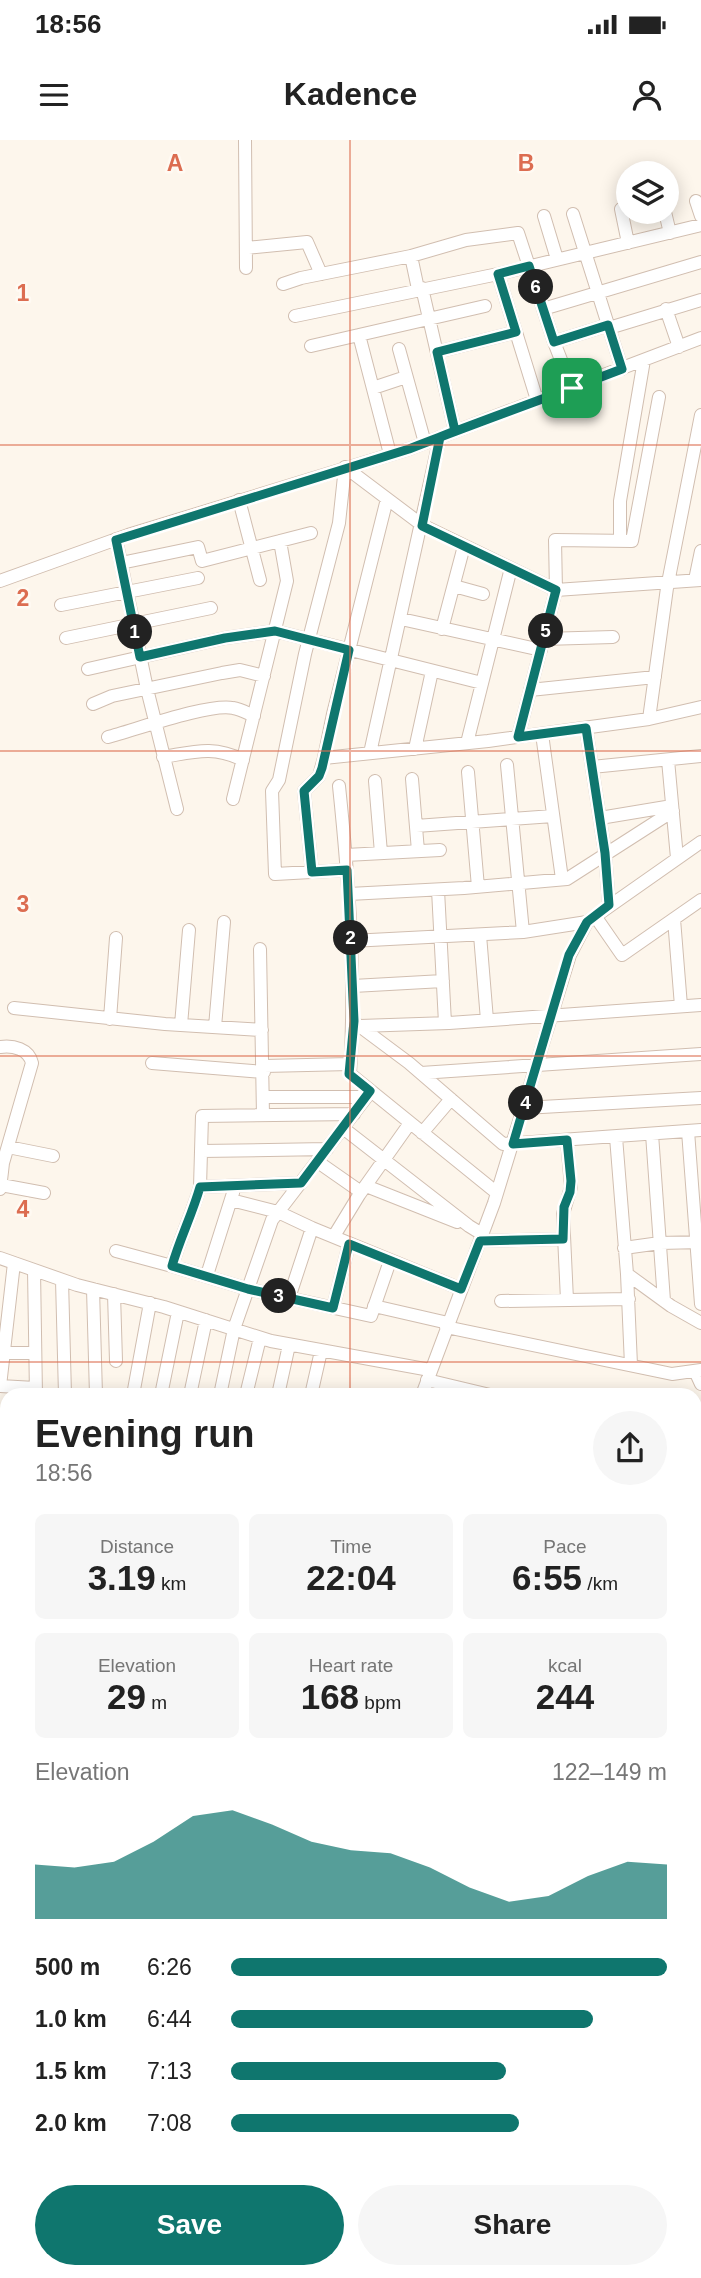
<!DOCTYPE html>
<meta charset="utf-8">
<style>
body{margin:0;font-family:Arial,sans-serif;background:#f6f6f6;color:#222;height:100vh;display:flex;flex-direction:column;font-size:26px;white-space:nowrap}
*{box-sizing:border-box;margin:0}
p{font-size:23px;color:#767676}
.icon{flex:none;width:38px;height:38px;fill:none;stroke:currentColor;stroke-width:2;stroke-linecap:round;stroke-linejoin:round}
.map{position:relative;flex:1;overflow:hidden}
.side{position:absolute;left:0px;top:1248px;width:702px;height:891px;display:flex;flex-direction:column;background:#fff;border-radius:21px 21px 0 0;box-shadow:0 4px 18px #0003}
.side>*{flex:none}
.tools{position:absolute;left:616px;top:21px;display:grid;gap:14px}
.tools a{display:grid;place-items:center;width:63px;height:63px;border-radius:50%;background:#fff;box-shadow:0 4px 18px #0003;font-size:35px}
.pin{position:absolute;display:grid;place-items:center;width:60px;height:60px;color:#fff;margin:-30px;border-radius:14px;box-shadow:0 4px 10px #0006}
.km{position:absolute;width:35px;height:35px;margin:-18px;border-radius:50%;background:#222;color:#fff;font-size:19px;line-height:35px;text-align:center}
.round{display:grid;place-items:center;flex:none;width:74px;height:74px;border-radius:37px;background:#f6f6f6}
.head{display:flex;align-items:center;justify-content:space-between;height:119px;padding:0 35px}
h1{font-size:38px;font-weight:700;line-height:52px}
.metrics{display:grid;grid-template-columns:repeat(3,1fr);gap:10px;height:119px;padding:7px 35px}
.metrics div{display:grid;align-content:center;border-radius:10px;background:#f6f6f6;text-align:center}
.metrics b{font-size:35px;font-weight:700}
.metrics small{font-size:19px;font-weight:400}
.metrics p{font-size:19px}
.chart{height:196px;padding:14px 35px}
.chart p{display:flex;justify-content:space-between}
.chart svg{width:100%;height:126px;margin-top:7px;fill:#0f766e;opacity:.7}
.button{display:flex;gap:14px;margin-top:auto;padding:14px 35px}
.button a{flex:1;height:80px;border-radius:42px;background:#0f766e;color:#fff;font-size:28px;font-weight:700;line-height:80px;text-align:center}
.button a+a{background:#f6f6f6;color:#222}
ul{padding:0 35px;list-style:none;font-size:23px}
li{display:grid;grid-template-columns:112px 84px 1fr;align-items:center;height:52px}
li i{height:18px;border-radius:9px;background:#0f766e}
.status{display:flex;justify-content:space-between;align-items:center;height:49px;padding:0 35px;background:#fff;direction:ltr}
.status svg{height:19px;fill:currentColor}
header{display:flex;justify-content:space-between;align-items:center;height:91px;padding:0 35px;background:#fff;font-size:32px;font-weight:700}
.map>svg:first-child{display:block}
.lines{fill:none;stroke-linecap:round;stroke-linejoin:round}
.minor-casing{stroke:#d1beb0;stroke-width:14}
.major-casing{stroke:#dad1cd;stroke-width:16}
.minor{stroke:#fff;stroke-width:12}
.major{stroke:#fbd9a5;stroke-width:14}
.route-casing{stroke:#fff;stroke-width:14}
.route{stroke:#0f766e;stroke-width:9}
.grid{fill:none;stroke:#dc6d51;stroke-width:2;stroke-opacity:0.55}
.grid-label{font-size:23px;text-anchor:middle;font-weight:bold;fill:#dc6d51;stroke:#fffaf3;stroke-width:5;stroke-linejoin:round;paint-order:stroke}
</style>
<div class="status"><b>18:56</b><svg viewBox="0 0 49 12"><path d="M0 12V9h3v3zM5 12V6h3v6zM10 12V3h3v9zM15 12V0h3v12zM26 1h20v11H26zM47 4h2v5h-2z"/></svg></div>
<header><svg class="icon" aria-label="menu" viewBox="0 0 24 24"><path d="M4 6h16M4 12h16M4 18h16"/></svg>Kadence<svg class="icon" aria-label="person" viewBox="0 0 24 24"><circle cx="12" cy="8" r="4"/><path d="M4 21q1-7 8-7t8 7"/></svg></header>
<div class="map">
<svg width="701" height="2138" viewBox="0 0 701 2138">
<rect width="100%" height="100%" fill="#fdf6ec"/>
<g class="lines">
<g class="minor-casing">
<path id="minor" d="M245 0 246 128
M696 61 701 76
M621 69 628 103
M665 72 670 93
M573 74 622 229
M544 76 557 119
M246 108 307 102 321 134
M411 116 466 100 518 93 554 202 572 248
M498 134 537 260
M283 144 301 138 411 116 418 149
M422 148 455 291
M543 169 701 122
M666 169 679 207
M295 176 498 134 701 85
M609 188 701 160
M359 195 390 314
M554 202 608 185
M311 206 485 166
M399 209 425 303
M437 212 516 192
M373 248 406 237
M345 327 339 383 305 514 279 640 272 651 275 734 347 730
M345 327 422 385 556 450 701 440
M387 359 333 574 324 618 488 601 649 579 667 448 701 275
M239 360 260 440
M116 399 147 549 177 669
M620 401V361L644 220
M121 423 198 407 202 421 311 393
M695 440 701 411
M0 441 128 395 409 309 701 198
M454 446 483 454
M61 465 198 438
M401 479 541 510
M442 489 464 406
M66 498 211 468
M544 499 613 497
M88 529 225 498 275 491 482 543
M530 550 655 537
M93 564 112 556 222 533 240 530 264 536
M649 579 701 567
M586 588 605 713 609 765
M542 594 562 739
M108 597C135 590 209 563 233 568 240 569 247 573 254 576
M518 597 556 450 555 400 632 401 659 257
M467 603 511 428
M415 609 432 531
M370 613 440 297
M163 617C194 612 213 605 243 620
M668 620 677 718
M507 625 523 792
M592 627 701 616
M468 632 478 747
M412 639 418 711
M375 641 381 713
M339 646C349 742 356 838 350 934L497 1053
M233 659 287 441 280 401
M600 678 672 666
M416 686 553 676
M346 715 440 710
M312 732 304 651 319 636 324 618
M438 750 445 883
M349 754 464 748 567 739 673 671
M595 776 622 815 701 760
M674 779 681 866
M480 795 487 880
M351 801 523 792 587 782
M260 809 263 975
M353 846 443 841
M14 868 165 884 262 890
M110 879 116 798
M354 882 409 923 503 1004 701 990
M181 885 189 790
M360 886 449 883 701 865
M215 887 224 782
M0 907C13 905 29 909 32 923L3 1023 0 1049
M152 923 264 932
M264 926 350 924
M421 933 701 914
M263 957H366
M524 968 701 958
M343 988 469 1086 482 1094
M688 991 701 1164
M422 993 451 959
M652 994 664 1161
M616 997 627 1134 671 1166 701 1183
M8 1007 53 1016
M201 1011 327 1009
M318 1022 361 1052
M301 1043 200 1047C192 1074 180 1098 172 1126L248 1149 371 1176 390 1121
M1 1045 44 1053
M366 1046 457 1082
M200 1047 202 976 354 974
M231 1060 278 1072 312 1088 461 1149
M334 1096 359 1055 410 983
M480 1101 563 1099
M624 1108 660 1103 701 1102
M116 1111 172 1126
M0 1118 77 1145 164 1167 271 1201 430 1230
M34 1130 36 1255
M627 1134 631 1225
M207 1135 233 1053
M62 1140 65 1255
M93 1149 96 1255
M114 1154 116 1221
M289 1158 312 1088
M567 1160 563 1074 571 1047 567 1000
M501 1161 629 1159
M374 1166 448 1183
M333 1168 349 1104
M446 1187 672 1234 701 1230
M5 1213H35
M695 1231 701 1244
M427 1240 490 1255
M0 1246 14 1123
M0 1246 35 1248
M133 1255 150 1163
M161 1255 178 1172
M190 1255 206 1180
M220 1255 234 1189 272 1080 371 951
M246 1255 260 1198
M278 1255 289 1205
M311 1255 321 1211
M422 1255 494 1063 570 815 587 782 701 702
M0 1282H7
M695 1309 701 1310
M0 1315 7 1316
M0 1338 7 1340
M0 1370 7 1371
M695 1370 701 1380
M0 1395 7 1396
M0 1410 7 1413
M695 1422 701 1419
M0 1448 7 1450
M695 1485 701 1481
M0 1487 7 1489
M0 1524 7 1525
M695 1531 701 1533
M0 1550 7 1552
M695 1593 701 1595
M7 1601 3 1707 7 1726
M695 1660 701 1640
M695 1753 701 1755
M695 1808H701
M0 1836 7 1834
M695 1850 701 1852
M0 1889 7 1897
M695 1922 701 1916
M0 1945 7 1938
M695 1964 701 1955
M695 1977 701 1978
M0 1998 7 2005
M695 2030 701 2008
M0 2068 7 2075
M0 2102 7 2095
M64 2132 70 2138
M129 2132 135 2138
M184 2132 191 2138
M241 2132 248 2138
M294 2132 301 2138
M667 2132 689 2138
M36 2138 43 2132
M369 2138 370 2132
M509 2138 511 2132
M566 2138 567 2132
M589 2138 591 2132
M625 2138 627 2132
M699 2138 701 2130"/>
</g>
<g class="major-casing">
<path id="major" d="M695 1328 701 1324
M695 1340 701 1336
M0 1775 7 1770
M0 1787 7 1782"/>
</g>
<use href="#minor" class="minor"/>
<use href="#major" class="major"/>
</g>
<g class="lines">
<g class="route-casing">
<path id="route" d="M572 248C518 268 463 288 409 309L116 400 140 517 225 498 275 491 349 510 322 628 319 636 304 651 312 732 347 730 354 881 349 934 370 951 301 1043 200 1047C192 1075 180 1098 172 1126L248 1149 333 1168 349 1104 461 1149 480 1101 563 1099 564 1067 570 1052 571 1041 567 1000 513 1004 569 815 587 782 609 765 605 713 586 588 518 597 556 450 422 386 440 297 455 291 437 212 516 192 498 134 529 126 554 202 608 185 622 229 572 248"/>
</g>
<use href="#route" class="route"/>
</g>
<path class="grid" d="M350 0V1255M0 305H701M0 611H701M0 916H701M0 1222H701M0 1527H7M695 1527H701M0 1833H7M695 1833H701M350 2132V2138"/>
<g class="grid-label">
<text x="175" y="31">A</text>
<text x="526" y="31">B</text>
<text x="23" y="161">1</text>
<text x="23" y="466">2</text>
<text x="23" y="772">3</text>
<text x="23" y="1077">4</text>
</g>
</svg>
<div class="tools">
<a><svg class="icon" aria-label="layers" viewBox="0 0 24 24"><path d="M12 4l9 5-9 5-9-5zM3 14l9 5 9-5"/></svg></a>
</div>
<div class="pin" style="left:572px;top:248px;background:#1e9e55"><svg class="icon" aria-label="arrive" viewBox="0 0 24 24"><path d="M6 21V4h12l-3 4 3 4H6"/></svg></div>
<b class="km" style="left:135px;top:492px">1</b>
<b class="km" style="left:351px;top:798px">2</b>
<b class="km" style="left:279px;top:1156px">3</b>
<b class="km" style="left:526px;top:963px">4</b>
<b class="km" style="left:546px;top:491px">5</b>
<b class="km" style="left:536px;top:147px">6</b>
<section class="side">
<div class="head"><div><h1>Evening run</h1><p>18:56</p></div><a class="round"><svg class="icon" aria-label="share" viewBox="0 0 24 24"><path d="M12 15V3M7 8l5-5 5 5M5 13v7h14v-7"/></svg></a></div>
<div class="metrics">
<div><p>Distance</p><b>3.19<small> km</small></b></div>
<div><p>Time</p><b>22:04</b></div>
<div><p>Pace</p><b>6:55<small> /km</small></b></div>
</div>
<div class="metrics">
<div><p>Elevation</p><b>29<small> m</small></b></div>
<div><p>Heart rate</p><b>168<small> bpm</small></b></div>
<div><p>kcal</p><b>244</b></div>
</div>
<div class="chart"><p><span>Elevation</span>122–149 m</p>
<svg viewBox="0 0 160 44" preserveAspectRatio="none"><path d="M0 44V25L10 26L20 24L30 17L40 8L50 6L60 11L70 17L80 20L90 21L100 26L110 33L120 38L130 36L140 29L150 24L160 25V44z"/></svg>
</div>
<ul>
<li><b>500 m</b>6:26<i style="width:100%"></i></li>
<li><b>1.0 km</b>6:44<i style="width:83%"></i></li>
<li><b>1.5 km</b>7:13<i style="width:63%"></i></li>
<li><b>2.0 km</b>7:08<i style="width:66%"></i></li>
</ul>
<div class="button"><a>Save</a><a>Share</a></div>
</section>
</div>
